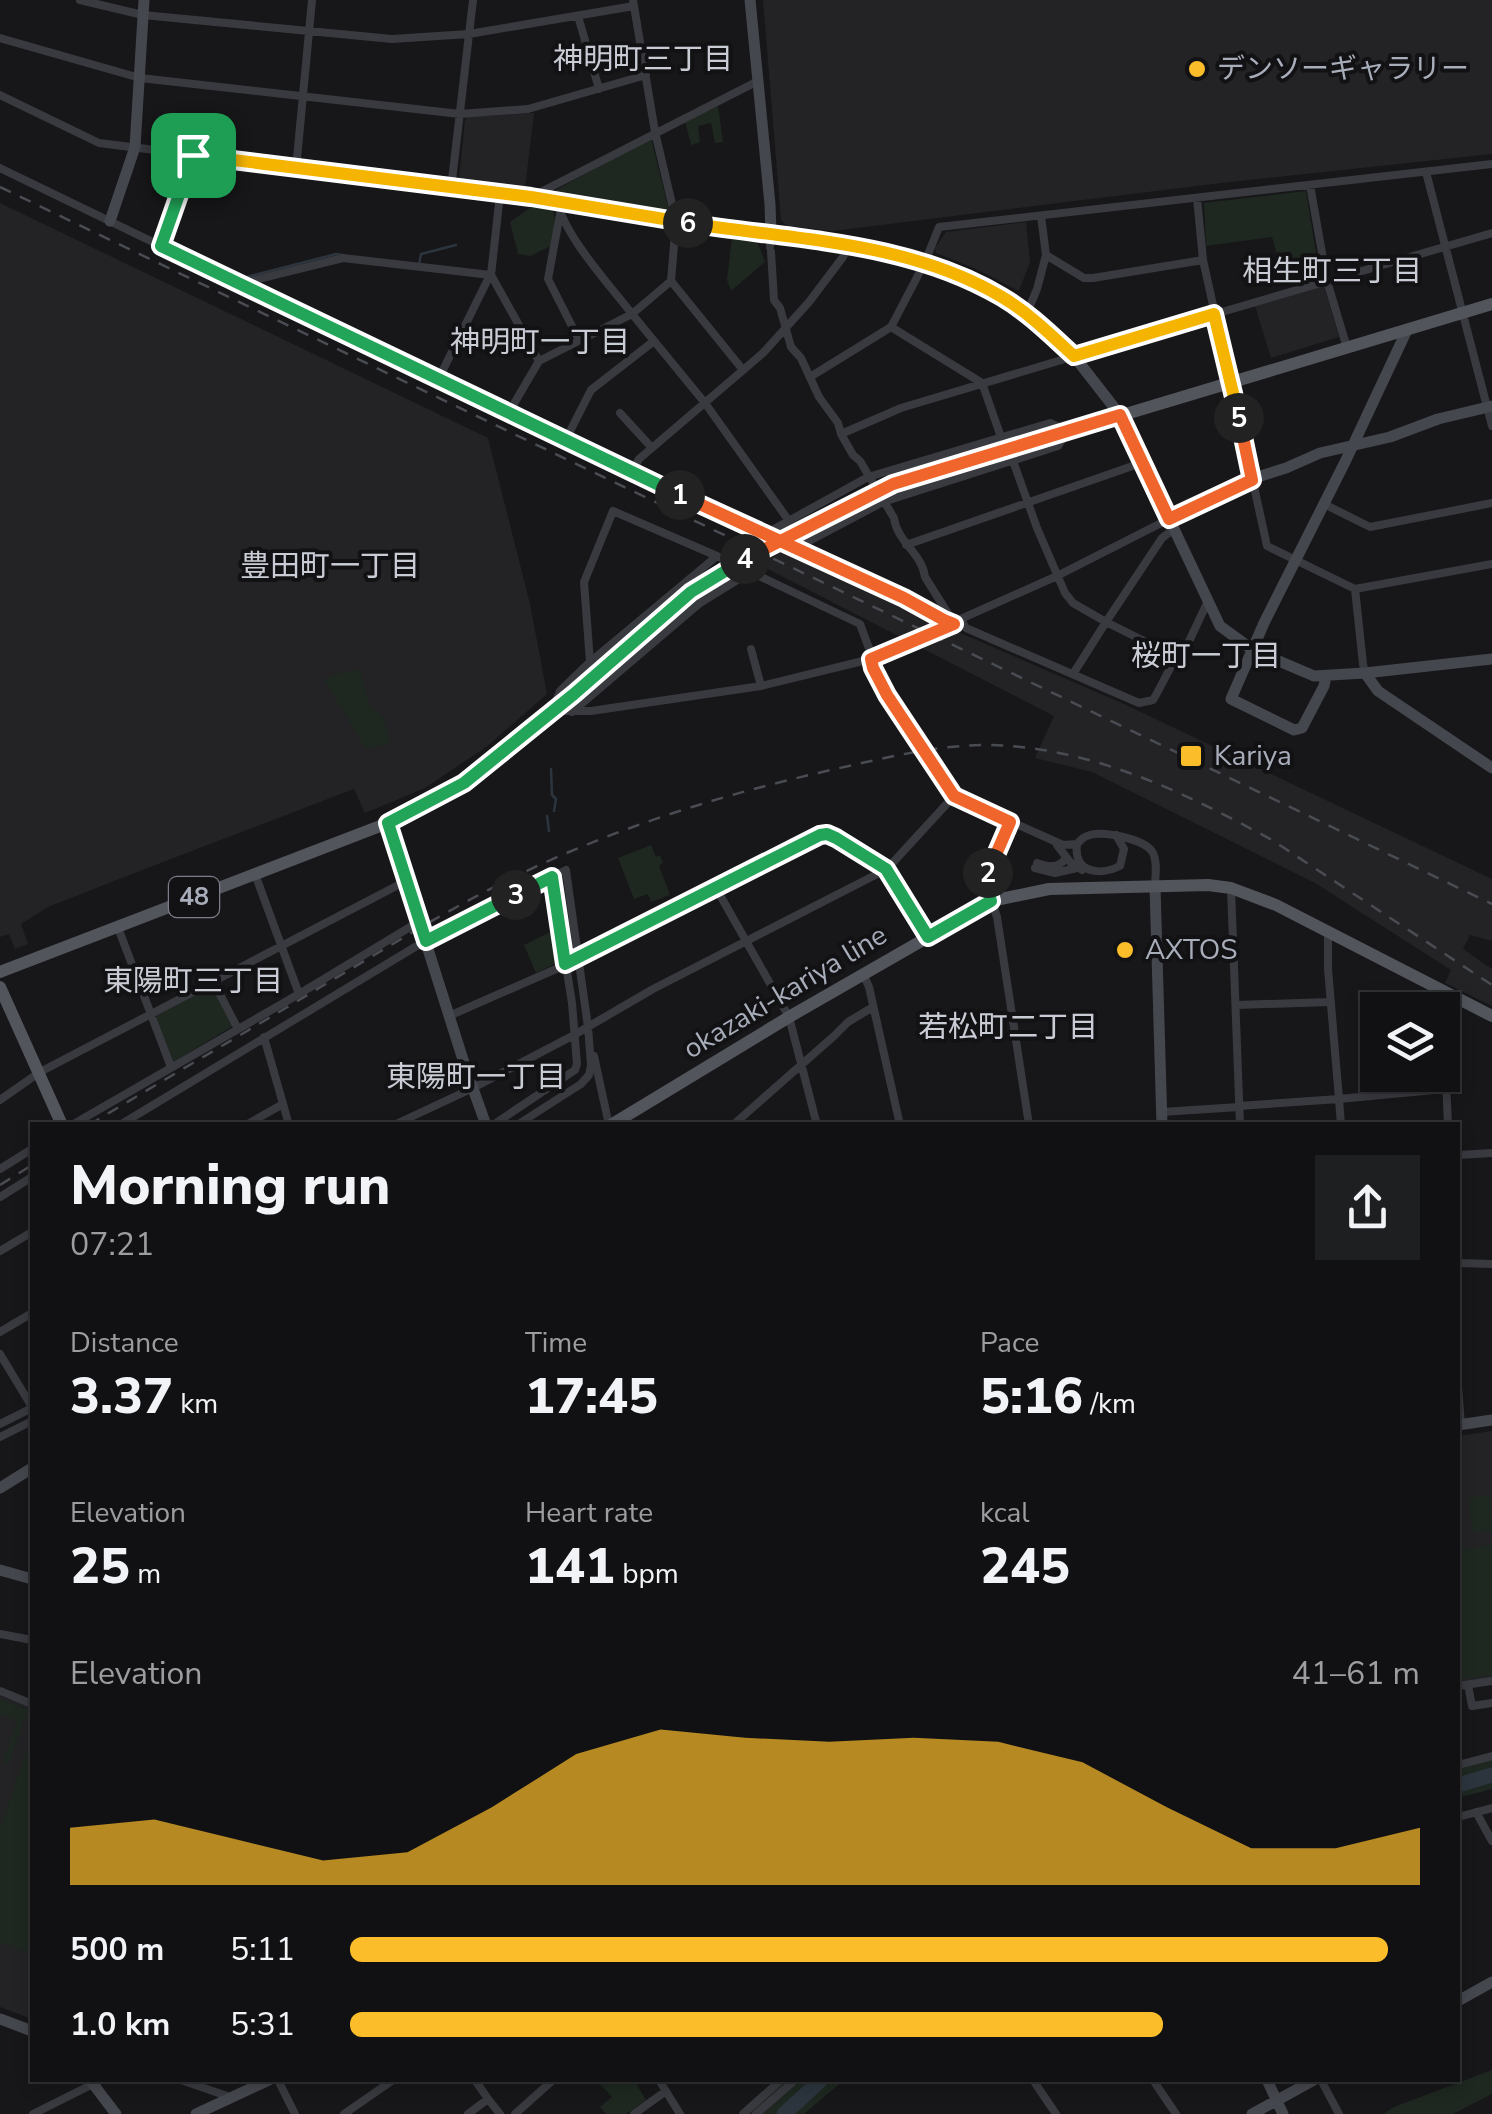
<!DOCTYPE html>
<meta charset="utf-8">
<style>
body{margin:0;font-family:"Nunito Sans","Noto Sans JP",sans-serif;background:#1e1f21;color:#f1f3f6;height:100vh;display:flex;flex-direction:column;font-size:38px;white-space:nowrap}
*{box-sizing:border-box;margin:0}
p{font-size:32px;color:#9c9da0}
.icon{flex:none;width:55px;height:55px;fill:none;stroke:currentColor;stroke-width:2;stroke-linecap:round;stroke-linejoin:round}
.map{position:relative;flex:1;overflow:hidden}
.side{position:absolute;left:30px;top:1122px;width:1430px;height:960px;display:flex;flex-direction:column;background:#111113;border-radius:0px;box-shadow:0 5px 15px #0003,0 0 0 2px #303133}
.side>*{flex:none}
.tools{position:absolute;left:1360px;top:992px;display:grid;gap:20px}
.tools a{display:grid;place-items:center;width:100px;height:100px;border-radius:0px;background:#111113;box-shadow:0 5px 15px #0003,0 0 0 2px #303133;font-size:50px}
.pin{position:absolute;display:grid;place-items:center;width:85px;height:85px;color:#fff;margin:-42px;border-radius:20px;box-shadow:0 5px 15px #0006}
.km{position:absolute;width:50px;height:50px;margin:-25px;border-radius:50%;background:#222;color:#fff;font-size:28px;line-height:50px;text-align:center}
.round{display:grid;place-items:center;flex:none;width:105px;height:105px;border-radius:0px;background:#1e1f21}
.overview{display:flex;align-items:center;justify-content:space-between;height:170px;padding:0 40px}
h1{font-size:55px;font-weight:800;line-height:75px}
.stats{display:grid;grid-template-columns:repeat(3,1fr);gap:15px;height:170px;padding:10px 40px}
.stats div{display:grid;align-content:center}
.stats b{font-size:50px;font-weight:800}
.stats small{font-size:28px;font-weight:400}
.stats p{font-size:28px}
.chart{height:280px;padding:20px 40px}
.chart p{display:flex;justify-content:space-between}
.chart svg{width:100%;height:180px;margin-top:10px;fill:#fcbd2b;opacity:.7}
ul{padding:0 40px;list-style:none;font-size:32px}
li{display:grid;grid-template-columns:160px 120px 1fr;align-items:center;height:75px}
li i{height:25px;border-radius:12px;background:#fcbd2b}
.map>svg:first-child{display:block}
.built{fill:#232326}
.green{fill:#1e2720}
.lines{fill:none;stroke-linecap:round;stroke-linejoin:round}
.stream{stroke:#2c353e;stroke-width:2.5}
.river{stroke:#2c353e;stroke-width:15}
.street{stroke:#393a40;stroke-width:8}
.secondary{stroke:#45474e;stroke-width:11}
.primary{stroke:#53555d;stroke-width:12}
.rail{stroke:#4a4c53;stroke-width:2.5;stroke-dasharray:12 10;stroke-linecap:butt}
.primary-bridge{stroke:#53555d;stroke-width:12}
.split-1-casing{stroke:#fff;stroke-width:20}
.split-2-casing{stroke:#fff;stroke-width:20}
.split-3-casing{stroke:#fff;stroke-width:20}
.split-4-casing{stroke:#fff;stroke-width:20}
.split-5-casing{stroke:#fff;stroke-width:20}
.split-6-casing{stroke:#fff;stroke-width:20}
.split-7-casing{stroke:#fff;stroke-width:20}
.split-1{stroke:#22a559;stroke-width:12}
.split-2{stroke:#f0652b;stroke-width:12}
.split-3{stroke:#22a559;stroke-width:12}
.split-4{stroke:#22a559;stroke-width:12}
.split-5{stroke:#f0652b;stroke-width:12}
.split-6{stroke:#f5b400;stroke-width:12}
.split-7{stroke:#f5b400;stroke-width:12}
.poi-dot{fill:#fcbd2b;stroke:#121214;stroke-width:4}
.labels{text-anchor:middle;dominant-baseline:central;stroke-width:8;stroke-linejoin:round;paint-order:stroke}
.shield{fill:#121214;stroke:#7b7e88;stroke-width:2.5}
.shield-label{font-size:25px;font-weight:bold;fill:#a8adba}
.poi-label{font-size:28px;fill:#a8adba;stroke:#121214;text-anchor:start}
.street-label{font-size:28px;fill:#a8adba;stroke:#121214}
.neighbourhood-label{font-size:30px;fill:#c9ccd5;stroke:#121214}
</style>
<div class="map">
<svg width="1492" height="2114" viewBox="0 0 1492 2114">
<rect width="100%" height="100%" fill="#171719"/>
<path class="built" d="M763 0H1492V154L1221 183 833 231 787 226 781 220Z
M534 113 525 188 459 180 465 120 468 117Z
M0 203 488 438 530 604 547 694 486 747 425 788 365 813 354 789 137 872 48 907 21 924 28 944 15 949 9 934 0 937Z
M1026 222 1030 262 1019 291 974 268 936 253 935 248 946 232Z
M1324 286 1339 337 1271 358 1255 306Z
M784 551 935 622 1124 704 1492 879V941L1470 935 1463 949 1492 969V1006L1445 983 1451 970 1315 883 1092 772 1035 758 1054 716 758 564Z
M1492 1431V1678L1458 1683V1436Z
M0 1696 32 1708V2019L0 2007Z"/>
<path class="green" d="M718 106 723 142 715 143 711 123 698 126 700 142 691 145 685 121Z
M651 138 669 211 556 193V190Z
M1306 191 1320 277 1286 287 1272 237 1206 246 1204 203Z
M534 205 551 207C558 219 553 233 551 246L530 256 518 254 510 222Z
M732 237 757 241 765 262 731 291 727 280Z
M360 669 370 707 383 715 390 744 366 749 324 679 330 677 331 675Z
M651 845 656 857 660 855 663 863 659 866 670 895 651 902 648 894 634 899 618 858Z
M556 929 561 961 536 973 524 945Z
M212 987 233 1026 173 1062 156 1016Z
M1490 1495 1492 1530 1473 1533 1468 1498Z
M1458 1544 1466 1549 1492 1545V1675L1458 1680Z
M0 1699 28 1709 9 1764 3 1762 17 1721 0 1714Z
M32 1736V1954L0 1942V1828Z
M1492 1756V1789L1458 1798V1765Z
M1492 2070V2094L1453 2114H1383L1394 2107Z
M596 2080H634L646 2100 626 2114H606L600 2107 612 2097Z
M784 2080H844L804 2114H744Z"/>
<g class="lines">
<path class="stream" d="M419 265 421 254 456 245
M239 279 336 254 342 255
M551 769 552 795 556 799 554 811
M547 816 549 831"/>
<path class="river" d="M1458 1785 1492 1775
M784 2114 821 2080"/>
<path class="street" d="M80 0 143 15 392 39 469 34 634 6
M633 0 655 132 676 221 671 281 632 314 705 403 789 521
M578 16 599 89
M0 38 140 78 460 114 528 109 646 75
M0 95 99 143 531 197 771 235 770 247
M0 168 508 414 794 549 904 598 944 620 954 623
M296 169 312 0
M1426 172 1492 426
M1310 185 1327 281 1347 348
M451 189 473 0
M535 195 758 81
M1197 198 1203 260
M560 214 548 279 579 340
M161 246 193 155
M771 252 774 300 780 308 791 347 801 358 819 397 838 423 841 434 853 455 860 461 894 518C897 542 922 553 925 577L954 623
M1046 255 1084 278H1093L1203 260 1215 314 1492 233
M491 275 539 361 632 314C608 283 567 239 557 202
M671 281 743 370
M239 284 343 258 491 275 500 194
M1027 313 1037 289 1046 255 1041 216
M891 327 982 383 1001 437
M810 377 891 327 925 262 939 227 1492 164
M439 378 490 275
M620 413 652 448
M508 414 539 361
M841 434 901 408 1215 314 1231 381 1267 546 1355 589 1492 564
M565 441 591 390 654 341
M1013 461 1037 528 1065 593 1073 603 1106 622 1162 538 1174 529
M632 472 639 459 763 353 809 302 843 257 849 245
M1324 504 1370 527 1492 503
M765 534 868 477 1050 423 1068 431 1058 446 883 502 794 549
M906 545 1144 462
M717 556 590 662 560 691 552 711H591L761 686 871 659 1057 576 1169 519
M1355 589 1363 664 1365 673
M961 620 966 628 1139 703 1153 700 1156 695 1176 657 1184 652 1207 603
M751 649 761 686
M590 662 584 582 613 511 717 556 860 624 870 651 873 667 887 695 954 796 1063 845 1077 844C1082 839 1083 837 1090 835 1104 831 1146 839 1153 853 1158 863 1155 876 1155 887
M1073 674 1106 622 1176 657
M572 712 700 603 750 572
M1010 822C991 864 980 871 997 917L1029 1125
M1077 844C1073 873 1100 876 1120 866L1124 849 1116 835
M1057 845 1070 862 1082 870
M1037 863C1048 867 1060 869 1066 857
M1035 868 1055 873 1077 868
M255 874 299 994
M716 888 789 1017 817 1125
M1231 888 1240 1125
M117 925 171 1067
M928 937 887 869 954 796
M863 974 869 987 900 1125
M213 981 238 1029
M1442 990 1448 1125
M1236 1005 1331 1002
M264 1037 289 1125
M594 1056 609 1125
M0 1100 40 1072 406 881
M1239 1106 1339 1099 1328 969V932
M1162 1112 1239 1107
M72 1125 299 994 420 921
M120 1125 415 947 566 870 588 1027 591 1065 589 1075 581 1084 517 1125
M246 1125 283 1104
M394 1125 473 1088 574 1035 653 989 887 869 836 838 827 834 820 835 572 962 449 1016
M493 1125 575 1070 577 1064 572 1003 552 877
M733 1125 834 1036 848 1022 873 1007
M1341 1125 1339 1099 1445 1089
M1458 1155 1492 1153
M0 1169 32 1149
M0 1197 32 1177
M0 1251 32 1232
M1458 1263 1492 1264
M0 1332 32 1313
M0 1354 32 1407
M1458 1387 1461 1425
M0 1424 32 1408
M0 1437 32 1421
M0 1634 32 1640
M1468 1685 1472 1706 1492 1703
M1458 1686 1492 1681
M0 1691 32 1704
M1458 1765 1492 1756
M1476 1812 1492 1841
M1458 1817 1492 1808
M181 2080 230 2097
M278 2080 295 2114
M475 2080 488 2099
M659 2080 680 2114
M1033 2080 1056 2114
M1153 2080 1176 2114
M1321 2080 1339 2114
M33 2114 101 2080
M344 2114 393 2080
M468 2114 488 2099 500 2114
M515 2114 553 2080
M634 2114 666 2091
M743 2114 781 2080
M756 2114 795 2080"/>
<path class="secondary" d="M750 0 770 204 771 235 849 245 925 262 976 283 1002 297 1027 313 1074 356 1120 415 1220 626 1253 650 1314 676 1365 673 1492 659
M110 221 135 147 144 0
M1169 519 1251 479 1286 468 1320 453 1390 437 1438 419 1492 406
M1365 673 1378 691 1492 768
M1326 676 1324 686 1302 728 1294 730 1231 699 1264 623 1346 460 1407 330
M388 823 465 1066 486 1125
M1155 887 1162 1125
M1458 1425 1492 1420
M0 1488 32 1468
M0 1570 32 1579
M1458 2001 1492 1982
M0 2019 32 2031
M90 2080 116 2114
M1267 2080 1283 2114
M196 2114 269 2080
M1252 2114 1314 2080"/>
<path class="primary" d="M893 484 1492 304
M0 972 388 823 464 783 574 694 657 621
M0 987 62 1125
M611 1125 789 1017 991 901 1049 889 1208 885 1231 888 1276 905 1492 1016"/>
<path class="rail" d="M0 187 1492 904
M89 1125C167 1078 246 1032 324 985 385 949 445 911 508 880 611 829 720 795 831 770 890 757 949 741 1010 746 1104 753 1191 796 1272 840L1492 985
M0 1185 32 1165"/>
<path class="primary-bridge" d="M657 621 711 578 832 513 893 484"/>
</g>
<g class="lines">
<g class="split-1-casing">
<path id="split-1" d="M193 155 161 246 680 495"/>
</g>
<g class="split-2-casing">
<path id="split-2" d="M680 495 904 598 944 620 954 624 871 659 873 668 887 695 954 796 1010 822 988 873"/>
</g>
<g class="split-3-casing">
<path id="split-3" d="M516 895 552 877 565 964 820 835 827 834 836 838 886 869 928 937 991 901 987 886 988 873"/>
</g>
<g class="split-4-casing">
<path id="split-4" d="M516 895 426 941 388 823 464 783 574 694 691 592 745 559"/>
</g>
<g class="split-5-casing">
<path id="split-5" d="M745 559 893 484 1120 415 1169 519 1252 480 1239 418"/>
</g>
<g class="split-6-casing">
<path id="split-6" d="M688 223C794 240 908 241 1002 297 1029 313 1051 335 1074 356L1214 314 1239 418"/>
</g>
<g class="split-7-casing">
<path id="split-7" d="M193 155 531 197 688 223"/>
</g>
<use href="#split-1" class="split-1"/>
<use href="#split-2" class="split-2"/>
<use href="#split-3" class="split-3"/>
<use href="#split-4" class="split-4"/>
<use href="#split-5" class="split-5"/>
<use href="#split-6" class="split-6"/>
<use href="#split-7" class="split-7"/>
</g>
<g class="poi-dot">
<circle cx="1197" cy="69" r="10"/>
<rect x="1179" y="744" width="24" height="24" rx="5"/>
<circle cx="1125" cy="950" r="10"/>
</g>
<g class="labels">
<rect class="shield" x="169" y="877" width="50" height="40" rx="8"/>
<g class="shield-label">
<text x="194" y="897">48</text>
</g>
<g class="poi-label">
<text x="1217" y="69">デンソーギャラリー</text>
<text x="1214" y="756">Kariya</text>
<text x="1145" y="950">AXTOS</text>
</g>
<g class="street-label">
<text transform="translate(785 992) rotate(-31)">okazaki-kariya line</text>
</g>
<g class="neighbourhood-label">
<text x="643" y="59">神明町三丁目</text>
<text x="1332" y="271">相生町三丁目</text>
<text x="540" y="342">神明町一丁目</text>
<text x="330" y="566">豊田町一丁目</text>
<text x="1206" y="656">桜町一丁目</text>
<text x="193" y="981">東陽町三丁目</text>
<text x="1008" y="1027">若松町二丁目</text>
<text x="476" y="1077">東陽町一丁目</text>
</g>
</g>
</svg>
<div class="tools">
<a><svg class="icon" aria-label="layers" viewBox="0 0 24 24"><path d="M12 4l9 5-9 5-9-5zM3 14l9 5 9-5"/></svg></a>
</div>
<div class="pin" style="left:193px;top:155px;background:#1e9e55"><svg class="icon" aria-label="arrive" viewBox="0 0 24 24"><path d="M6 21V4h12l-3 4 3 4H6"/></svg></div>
<b class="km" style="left:680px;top:495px">1</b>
<b class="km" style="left:988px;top:873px">2</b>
<b class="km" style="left:516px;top:895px">3</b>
<b class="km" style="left:745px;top:559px">4</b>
<b class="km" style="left:1239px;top:418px">5</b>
<b class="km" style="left:688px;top:223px">6</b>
<section class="side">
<div class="overview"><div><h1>Morning run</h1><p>07:21</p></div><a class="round"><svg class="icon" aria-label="share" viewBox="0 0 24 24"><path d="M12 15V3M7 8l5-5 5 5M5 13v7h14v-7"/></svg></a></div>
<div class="stats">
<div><p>Distance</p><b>3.37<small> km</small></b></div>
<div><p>Time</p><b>17:45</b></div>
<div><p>Pace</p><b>5:16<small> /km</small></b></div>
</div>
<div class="stats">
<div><p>Elevation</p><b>25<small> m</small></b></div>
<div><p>Heart rate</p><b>141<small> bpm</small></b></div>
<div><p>kcal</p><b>245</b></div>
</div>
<div class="chart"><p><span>Elevation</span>41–61 m</p>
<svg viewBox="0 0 160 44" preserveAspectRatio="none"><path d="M0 44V30L10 28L20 33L30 38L40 36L50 25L60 12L70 6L80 8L90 9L100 8L110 9L120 14L130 25L140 35L150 35L160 30V44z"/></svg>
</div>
<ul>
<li><b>500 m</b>5:11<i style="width:97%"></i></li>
<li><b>1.0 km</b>5:31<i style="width:76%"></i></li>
</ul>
</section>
</div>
